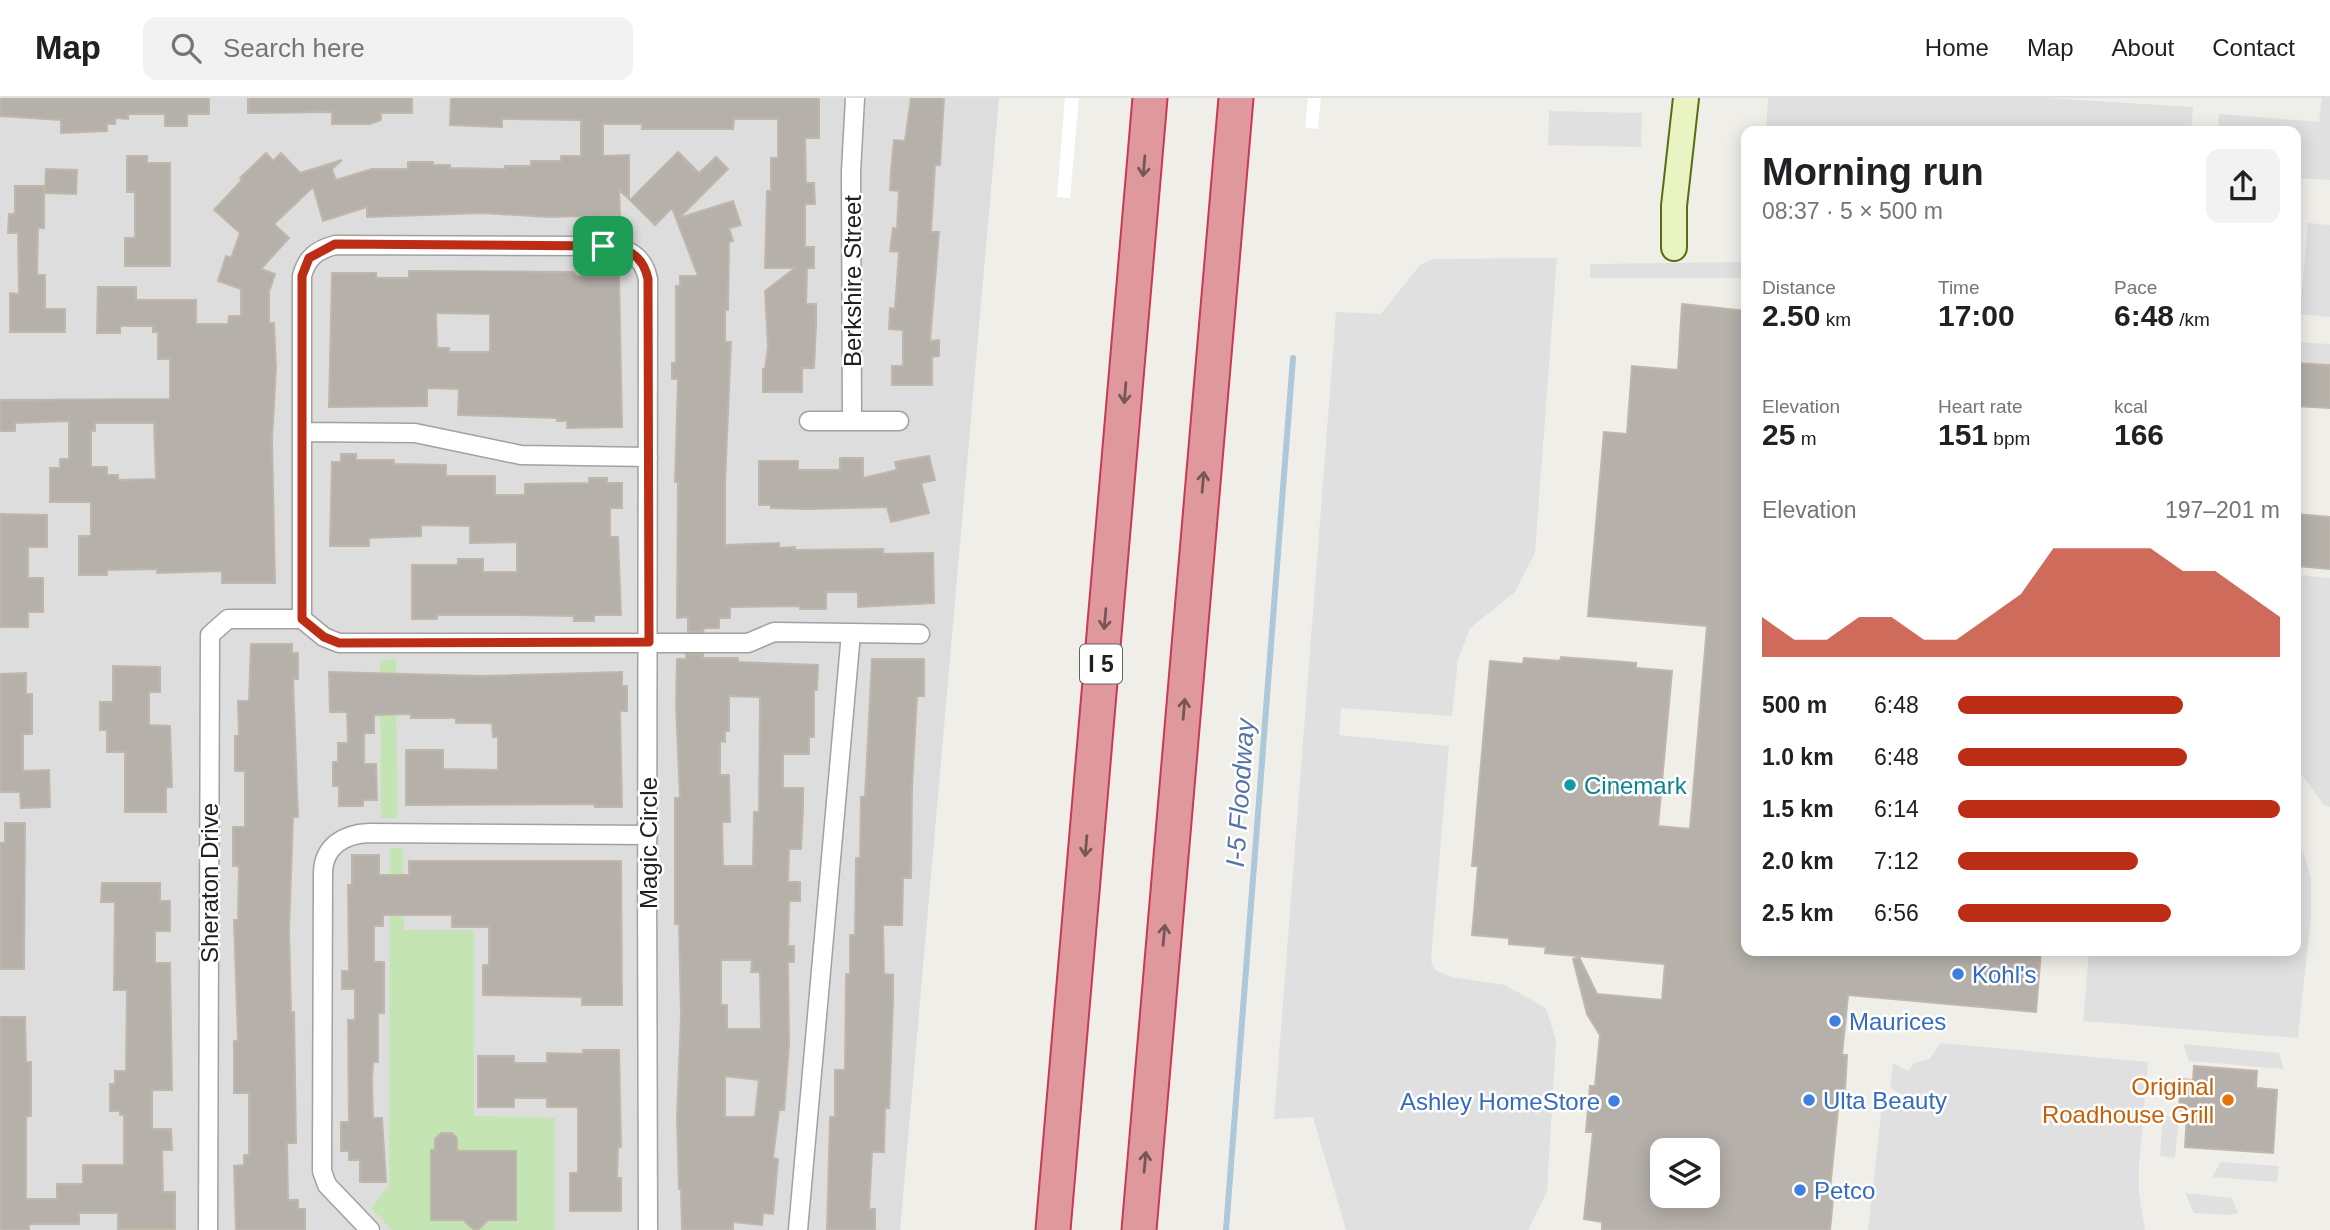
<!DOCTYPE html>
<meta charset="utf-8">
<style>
body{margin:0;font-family:Helvetica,sans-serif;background:#f2f2f2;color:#202124;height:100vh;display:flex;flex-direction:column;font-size:26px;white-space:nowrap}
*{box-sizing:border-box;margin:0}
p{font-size:23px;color:#757577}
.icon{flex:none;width:38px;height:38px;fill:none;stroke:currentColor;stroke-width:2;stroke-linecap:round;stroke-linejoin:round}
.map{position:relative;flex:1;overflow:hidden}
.side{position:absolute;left:1741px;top:28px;width:560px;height:830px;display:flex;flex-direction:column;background:#fff;border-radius:14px;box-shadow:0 4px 18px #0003}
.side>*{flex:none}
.tools{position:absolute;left:1650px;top:1040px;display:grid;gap:14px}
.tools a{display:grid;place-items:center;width:70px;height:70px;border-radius:14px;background:#fff;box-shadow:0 4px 18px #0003;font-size:35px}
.pin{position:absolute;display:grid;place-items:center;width:60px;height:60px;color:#fff;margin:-30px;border-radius:14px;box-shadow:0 4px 10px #0006}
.round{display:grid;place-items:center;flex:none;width:74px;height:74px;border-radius:14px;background:#f2f2f2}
.overview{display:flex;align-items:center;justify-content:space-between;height:119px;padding:0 21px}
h1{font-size:38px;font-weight:600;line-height:52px}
.stats{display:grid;grid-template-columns:repeat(3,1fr);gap:10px;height:119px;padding:7px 21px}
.stats div{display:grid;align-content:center}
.stats b{font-size:30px;font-weight:600}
.stats small{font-size:19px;font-weight:400}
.stats p{font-size:19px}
.chart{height:196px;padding:14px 21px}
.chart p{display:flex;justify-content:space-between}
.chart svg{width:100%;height:126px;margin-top:7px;fill:#bb2d15;opacity:.7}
ul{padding:0 21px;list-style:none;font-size:23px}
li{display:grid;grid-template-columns:112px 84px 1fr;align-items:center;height:52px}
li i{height:18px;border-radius:9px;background:#bb2d15}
header{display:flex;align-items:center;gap:42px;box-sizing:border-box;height:98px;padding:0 35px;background:#fff;border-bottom:2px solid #e0e0e0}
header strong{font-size:33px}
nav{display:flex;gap:38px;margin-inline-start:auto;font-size:24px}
.search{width:490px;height:63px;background:#f2f2f2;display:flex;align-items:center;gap:18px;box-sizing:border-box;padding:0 24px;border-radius:14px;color:#757577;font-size:26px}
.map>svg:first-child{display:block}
.residential{fill:#dedddd}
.grass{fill:#c4e4b3}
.parking{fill:#e0e0e0}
.pier{fill:#fff}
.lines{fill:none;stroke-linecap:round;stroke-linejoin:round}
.stream{stroke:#adc8d8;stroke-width:6}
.building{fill:#b5b0aa;stroke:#c0b7ab;stroke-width:2;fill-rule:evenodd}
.street-casing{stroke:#a1a1a1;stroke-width:21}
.secondary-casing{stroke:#566e10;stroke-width:28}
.highway-casing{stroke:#c93955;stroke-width:37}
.street{stroke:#fff;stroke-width:18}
.secondary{stroke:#eaf4c2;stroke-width:24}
.highway{stroke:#df989b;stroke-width:33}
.oneway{stroke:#765657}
.route-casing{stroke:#fff;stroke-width:14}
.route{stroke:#bb2d15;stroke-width:9}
.culture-dot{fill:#0f9aa8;stroke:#fff;stroke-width:2.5}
.shop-dot{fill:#3f7fe0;stroke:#fff;stroke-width:2.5}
.food-dot{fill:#e8710a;stroke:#fff;stroke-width:2.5}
.labels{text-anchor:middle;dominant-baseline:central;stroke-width:5;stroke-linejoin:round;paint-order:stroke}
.shield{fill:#fff;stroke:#636363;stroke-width:2}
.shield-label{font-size:23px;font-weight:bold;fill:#202020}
.street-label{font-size:24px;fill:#202020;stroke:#fff}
.culture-label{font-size:24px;fill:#0d838f;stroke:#fff;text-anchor:start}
.shop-label{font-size:24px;fill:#366cbe;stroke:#fff;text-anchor:start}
.food-label{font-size:24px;fill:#c56008;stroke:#fff;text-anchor:end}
.water-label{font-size:26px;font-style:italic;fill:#5672a7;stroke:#fff}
</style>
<header>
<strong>Map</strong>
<div class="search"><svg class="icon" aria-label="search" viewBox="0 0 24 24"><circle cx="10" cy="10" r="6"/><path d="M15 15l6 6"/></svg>Search here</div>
<nav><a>Home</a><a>Map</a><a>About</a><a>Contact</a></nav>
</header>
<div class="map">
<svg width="2330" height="1132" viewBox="0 0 2330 1132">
<rect width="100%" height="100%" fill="#f0eee8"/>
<path class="residential" d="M0 0H999L900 1132H0Z"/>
<path class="grass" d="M396 561 397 720H381L380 562Z
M390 750H403L404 832H474V1018L555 1020V1132H392L371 1110 389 1087Z"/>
<path class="parking" d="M1768 0H2045L2193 9 2191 33H1766Z
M2322 0H2330V82L2296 80V33H2218L2219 16 2319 24Z
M1549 13 1642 15 1641 49 1548 47Z
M2308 125 2330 127V219L2300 216Z
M1557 160 1535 455 1515 494 1470 530 1458 562 1452 618 1341 610 1339 637 1449 648 1431 863 1435 872 1451 879 1505 887 1546 910 1556 943 1547 1094 1528 1132H1346L1313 1019 1274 1021 1336 214 1381 216 1420 167 1433 161Z
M1746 164V180H1590V166Z
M2296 244 2330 246V266L2296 264Z
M2296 477 2330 480V709L2324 707 2296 669Z
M2296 743 2306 761 2311 782V818L2298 940 2083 923 2089 852H2296Z
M1940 945 2148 964 2139 1067V1095L2145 1132H1868L1882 1007 1906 1008 1907 999 1890 990 1893 965 1908 973 1914 965 1930 961Z
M2183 946 2279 955 2284 971 2189 963Z
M2163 1018 2179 1019 2175 1060 2160 1058Z
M2221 1064 2279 1068 2277 1084 2212 1079Z
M2185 1095 2232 1100 2238 1115 2231 1117 2194 1115Z"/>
<path class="pier" d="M1065 0H1079L1070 100 1057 99Z
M1308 0H1321L1318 31 1305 30Z"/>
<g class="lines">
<path class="stream" d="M1226 1132 1293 260"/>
</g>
<path class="building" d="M0 0H209V16H187V28H165V16H128V21L115 20V26H107V33L61 35V22L0 18Z
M248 0H412V15H381V22L370 26H332V14L248 15Z
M451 0H819V40H805L806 85H814L815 106H805V149H814V170H807L806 206H816V227L814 270H802V294H763V271H765L768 249 765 193 795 170H765L767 93H771V60H778V21H734L733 31H642V26H603V58L629 57V101L619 92 620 117 550 119 482 115 367 119V109L323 123 313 89 274 126 289 140 261 171 275 176 269 194V225H274L276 270 272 342 275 485H222V473L157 475V471L107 472V477H79V438H91V404H50V370H60V361H69V323L15 325V333H0V302L170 301V261H158V234H153V228H120V235H97L98 189H136V202H196V226H228L229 218H241V191L218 183 226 158 231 160 240 135 214 112 242 82 240 80 266 55 273 63 281 55 300 75 342 62 332 71 336 82 372 71H408V64H433V67H450V70L505 71V68H531V63H561V58H581V22L502 21V29L450 27ZM95 325H154L156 381 118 382V377H107V369H91V333H95Z
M911 0H944L940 67H935L931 134H939L930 243 939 242V258L932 259V287H892V268H903V232L889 231 890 210 895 211 899 154 890 153 893 130 897 131 899 93 890 92 891 73 894 42 905 43Z
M678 54 699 75 716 59 728 71 679 120 733 103 741 127 729 130 733 143 729 144 728 212H725V244H731L725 384V447L779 445V450L795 449V452L883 451V456L933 455 934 505 858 509V494H826V511H800V508L730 509V520H719V530H704L703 534H688V519L677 520 678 384H675L678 281H672V265H676V188H680V178H698L672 110 655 127 630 102Z
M127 58H147V65H170V168H125V140H135V94H127Z
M46 71 77 72 76 96 45 95Z
M15 88H44V130H38L37 177H45V211H65V234H10V195L19 196 18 135H8L9 116H15Z
M409 173 573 174 577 178H619L622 329 567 330V323H557V320L458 317 459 291 427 290V308L329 309 332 175H376V180H409ZM436 215 490 216V254H449V250H437Z
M1682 206 1746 213V852H2041L2036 914 1848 897 1842 957H1847L1845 993 1840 992 1829 1101H1833L1830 1132H1602V1124L1584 1121 1593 1034H1586L1590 988H1595L1600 937 1587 916 1573 861 1579 859 1597 896 1662 902 1665 866 1545 855 1546 849 1509 846V840L1472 837 1478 768H1472L1490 563 1523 566 1524 560 1560 563 1561 559 1636 565V570L1672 573 1658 728 1690 731 1707 528 1588 518 1604 334 1627 336 1632 268 1678 272ZM1662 1052H1708V1097H1662Z
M2296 265 2330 267V310L2296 308Z
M341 356H356V362H394V366L446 367V378H495V397H525V386L589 385V380H607V385H622V410H610V439H618L621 517H594V523H574V518L517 517H437V521H412V467H458V461H483V474H517V444L470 445V428L421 427V438L369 440V448H330L332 364H341Z
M929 358 935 382 921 385 929 415 891 424 887 409 808 411 771 410V407H759V363H798V372H840V360H863V380L897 372 895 364Z
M0 416 47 417V449H28V480H43V514H28V529H0Z
M2296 416 2330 419V471L2298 468Z
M251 546H292V555H298V581H293L298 719H293L289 833 291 914H294L296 1045H287L288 1102H298V1111H305V1132H236L234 1068 244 1067V1057H249V995H234V943H238L234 822H238L239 768H233V729H245V673H235V638H239L238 603H249Z
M686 556H703V560H738V564L818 567 817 592H814V639H809V656H783V690H803V711L801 751H789L788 784H800V803H789L788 848H794V864H788L789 947 784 1012H779L773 1060 778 1061 773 1116 763 1115 762 1127 733 1124V1132H682L681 1091H679L677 1019 681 918 679 826H675V700H680L676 607 677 561H686ZM729 598 760 599 759 714H754L753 768H723L722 724H730L729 677H720V643L725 644V633H729ZM721 862H752L751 874H760L761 931H727V907H721ZM725 978 759 982 755 1019H725Z
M872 561H924V598H917L912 689 911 780H903L902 827H883L884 876 893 877V903L889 1010H885L884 1054H872L869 1111H875V1132H827L830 1019H835V972H845L846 876H850V837H855L856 760H860L861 699H865Z
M113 568 160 569V594H149V627L170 628 172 689H166V714H125V654H107V632H100V604H113Z
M329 574 482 578 622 574V588H627V613H620L622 709H595V706L406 707V652H443V671L498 672V639H493L492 625H456V620H411V616L374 617V635H364V666H376L377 702H363V708H339V688H333V664H338V645H348L347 614H330Z
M26 575V596H32V636H23V673L49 672 50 709 21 710 20 694H0V576Z
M5 725H25L24 871H0V745H5Z
M352 757H379V777H409V763H621L622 907H582V899L483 897V867H489V829H452V817H383V828H374V864H384V915H378V964H373L372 981 373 1020H382L386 1084H360V1062H349V1053H341V1024H349L348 922H355V891H342V873H349L348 787H352Z
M102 785H160V803H170V833H155V865H170L172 992H152V1031H171L172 1052H162L163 1094H175V1131H118V1115H79V1126H29V1132H0V919H25L26 964H31V1018L26 1019V1101H57V1086H83V1067H124V1017H120V1013H110V986H115V973H126L127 892H114L115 804H101Z
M583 952H619L621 1049H618L617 1080H621V1113H570V1075H578V1009H547V1000H514V1009H478V958H514V965H547V955L583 956Z
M2194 968 2257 973 2256 990 2277 992 2273 1055 2185 1049 2187 1016 2179 1012 2181 981 2193 982Z
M441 1035H452L457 1040V1052L460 1053H516V1122H488L479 1131H473L463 1122H431V1052H435V1041Z"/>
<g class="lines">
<g class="street-casing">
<path id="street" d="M809 323H852L851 74 855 0
M852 323H899
M303 334 415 335 521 357 648 359
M851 535 920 536
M208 1132 210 537 228 521H302
M370 1132 327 1087 322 1073 323 774C324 748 344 736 369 735L648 737
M648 1132C646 815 648 498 648 181 643 157 627 149 603 148L335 147C317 152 307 159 302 178V521L324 539 339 545H748L774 534 851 535 798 1132"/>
</g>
<g class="secondary-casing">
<path id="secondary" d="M1674 150V108L1686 0"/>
</g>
<g class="highway-casing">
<path id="highway" d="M1053 1132 1150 0
M1139 1132 1236 0"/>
</g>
<use href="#street" class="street"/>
<use href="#secondary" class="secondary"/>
<use href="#highway" class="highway"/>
</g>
<defs><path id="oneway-shaft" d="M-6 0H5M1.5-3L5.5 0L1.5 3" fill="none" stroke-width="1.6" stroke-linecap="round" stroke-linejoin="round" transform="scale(1.75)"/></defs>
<g class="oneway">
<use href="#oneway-shaft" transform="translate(1144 68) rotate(95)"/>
<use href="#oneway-shaft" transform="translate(1125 295) rotate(95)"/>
<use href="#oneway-shaft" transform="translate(1203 384) rotate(-85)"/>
<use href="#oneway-shaft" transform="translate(1105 521) rotate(95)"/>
<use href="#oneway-shaft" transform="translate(1184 611) rotate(-85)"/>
<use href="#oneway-shaft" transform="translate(1086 748) rotate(95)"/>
<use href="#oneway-shaft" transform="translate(1164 837) rotate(-85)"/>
<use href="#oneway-shaft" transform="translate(1145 1064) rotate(-85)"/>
</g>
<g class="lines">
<g class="route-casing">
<path id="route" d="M335 146 603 148C627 149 643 157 648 181L649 544 339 545 324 539 302 521V178L309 160Z"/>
</g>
<use href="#route" class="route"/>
</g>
<circle class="culture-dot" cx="1570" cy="687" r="7"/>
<g class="shop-dot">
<circle cx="1958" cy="876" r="7"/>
<circle cx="1835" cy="923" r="7"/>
<circle cx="1809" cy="1002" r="7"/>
<circle cx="1614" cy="1003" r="7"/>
<circle cx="1800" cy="1092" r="7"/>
</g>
<circle class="food-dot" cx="2228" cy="1002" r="7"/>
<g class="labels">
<rect class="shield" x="1080" y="546.5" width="42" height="39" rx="5"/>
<g class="shield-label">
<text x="1101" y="566">I 5</text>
</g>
<g class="street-label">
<text transform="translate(852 183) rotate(-90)">Berkshire Street</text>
<text transform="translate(648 745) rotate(-90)">Magic Circle</text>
<text transform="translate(209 785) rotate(-90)">Sheraton Drive</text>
</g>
<g class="culture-label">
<text x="1584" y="687">Cinemark</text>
</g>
<g class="shop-label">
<text x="1972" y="876">Kohl's</text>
<text x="1849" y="923">Maurices</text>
<text x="1823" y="1002">Ulta Beauty</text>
<text x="1600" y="1003" text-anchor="end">Ashley HomeStore</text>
<text x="1814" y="1092">Petco</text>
</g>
<g class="food-label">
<text x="2214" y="988">Original<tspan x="2214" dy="28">Roadhouse Grill</tspan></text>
</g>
<g class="water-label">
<text transform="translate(1240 695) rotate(-86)">I-5 Floodway</text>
</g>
</g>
</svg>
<div class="tools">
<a><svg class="icon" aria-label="layers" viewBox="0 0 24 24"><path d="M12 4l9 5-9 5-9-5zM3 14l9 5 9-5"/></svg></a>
</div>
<div class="pin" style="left:603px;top:148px;background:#1e9e55"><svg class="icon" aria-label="arrive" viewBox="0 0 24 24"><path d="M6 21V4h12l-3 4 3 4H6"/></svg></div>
<section class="side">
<div class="overview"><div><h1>Morning run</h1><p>08:37 · 5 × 500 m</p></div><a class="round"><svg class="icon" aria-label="share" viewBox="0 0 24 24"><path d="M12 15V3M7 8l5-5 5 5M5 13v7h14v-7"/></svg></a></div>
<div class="stats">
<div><p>Distance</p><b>2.50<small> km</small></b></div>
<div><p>Time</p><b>17:00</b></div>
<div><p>Pace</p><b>6:48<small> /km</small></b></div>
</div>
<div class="stats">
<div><p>Elevation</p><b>25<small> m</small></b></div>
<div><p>Heart rate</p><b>151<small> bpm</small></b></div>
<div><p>kcal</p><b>166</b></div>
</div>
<div class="chart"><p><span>Elevation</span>197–201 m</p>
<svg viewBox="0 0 160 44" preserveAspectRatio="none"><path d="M0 44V30L10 38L20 38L30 30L40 30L50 38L60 38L70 30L80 22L90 6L100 6L110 6L120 6L130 14L140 14L150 22L160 30V44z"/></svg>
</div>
<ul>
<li><b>500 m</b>6:48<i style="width:70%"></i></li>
<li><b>1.0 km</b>6:48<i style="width:71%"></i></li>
<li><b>1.5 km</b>6:14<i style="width:100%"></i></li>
<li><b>2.0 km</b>7:12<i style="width:56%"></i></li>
<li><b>2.5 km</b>6:56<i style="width:66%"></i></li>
</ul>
</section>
</div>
